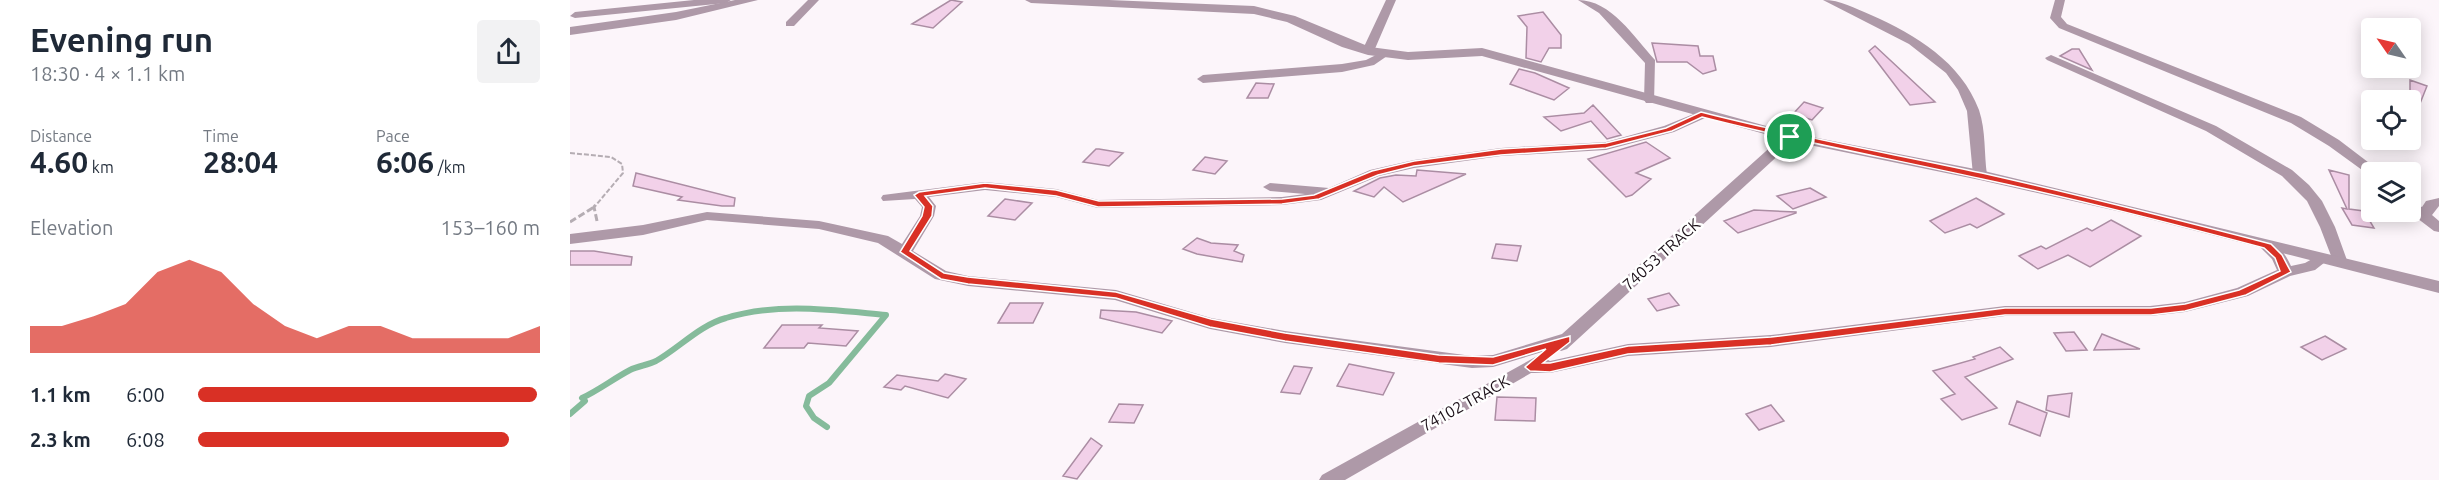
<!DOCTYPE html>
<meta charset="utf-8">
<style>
body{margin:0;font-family:Ubuntu,sans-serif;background:#f2f2f3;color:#1f2937;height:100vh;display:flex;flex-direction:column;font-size:22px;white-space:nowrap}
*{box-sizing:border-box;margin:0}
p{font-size:20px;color:#747a83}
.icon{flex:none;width:33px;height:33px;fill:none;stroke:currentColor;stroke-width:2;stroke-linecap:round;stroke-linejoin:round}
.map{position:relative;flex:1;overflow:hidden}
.details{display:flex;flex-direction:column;background:#fff;width:570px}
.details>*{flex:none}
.needle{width:39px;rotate:304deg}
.buttons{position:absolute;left:1791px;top:18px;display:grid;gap:12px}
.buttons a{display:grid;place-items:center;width:60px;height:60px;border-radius:6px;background:#fff;box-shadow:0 3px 15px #0003;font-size:30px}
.pin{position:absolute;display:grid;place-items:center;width:51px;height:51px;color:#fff;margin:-26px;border:3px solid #fff;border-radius:50%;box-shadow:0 2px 6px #0007}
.round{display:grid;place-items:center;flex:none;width:63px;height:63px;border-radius:6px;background:#f2f2f3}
.headline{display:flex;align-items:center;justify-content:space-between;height:102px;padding:0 30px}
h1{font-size:33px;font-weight:700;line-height:45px}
.figures{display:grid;grid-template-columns:repeat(3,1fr);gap:9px;height:102px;padding:6px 30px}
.figures div{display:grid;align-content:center}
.figures b{font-size:30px;font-weight:700}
.figures small{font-size:16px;font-weight:400}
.figures p{font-size:16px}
.chart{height:168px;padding:12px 30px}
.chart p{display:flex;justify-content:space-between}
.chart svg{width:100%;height:108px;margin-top:6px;fill:#d93025;opacity:.7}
ul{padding:0 30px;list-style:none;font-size:20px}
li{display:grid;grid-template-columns:96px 72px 1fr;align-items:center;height:45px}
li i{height:15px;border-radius:8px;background:#d93025}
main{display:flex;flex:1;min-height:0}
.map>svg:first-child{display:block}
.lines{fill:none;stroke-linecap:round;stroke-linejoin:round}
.stream{stroke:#85bb9b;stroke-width:6}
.building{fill:#f2d1e9;stroke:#ab8da3;stroke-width:1.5}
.path-far1{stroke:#b5adb3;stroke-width:2;stroke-dasharray:5 2;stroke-linecap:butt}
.path{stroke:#b5adb3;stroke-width:3;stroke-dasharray:7 3;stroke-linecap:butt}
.minor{fill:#ae99a8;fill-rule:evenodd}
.tertiary{fill:#ae99a8;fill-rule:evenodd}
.route{fill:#d93025;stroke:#fff;stroke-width:1.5;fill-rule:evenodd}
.labels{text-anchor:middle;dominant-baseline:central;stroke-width:5;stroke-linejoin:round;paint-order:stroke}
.street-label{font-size:16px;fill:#1a0f17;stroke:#fff}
</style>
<main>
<section class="details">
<div class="headline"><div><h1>Evening run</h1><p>18:30 · 4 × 1.1 km</p></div><a class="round"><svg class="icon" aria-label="share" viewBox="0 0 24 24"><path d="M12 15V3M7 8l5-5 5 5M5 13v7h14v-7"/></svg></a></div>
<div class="figures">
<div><p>Distance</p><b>4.60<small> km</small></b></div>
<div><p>Time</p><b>28:04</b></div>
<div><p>Pace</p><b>6:06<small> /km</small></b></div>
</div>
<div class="chart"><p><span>Elevation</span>153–160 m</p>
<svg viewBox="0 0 160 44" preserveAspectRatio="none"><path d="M0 44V33L10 33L20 29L30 24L40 11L50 6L60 11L70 24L80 33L90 38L100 33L110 33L120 38L130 38L140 38L150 38L160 33V44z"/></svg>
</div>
<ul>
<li><b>1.1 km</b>6:00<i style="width:99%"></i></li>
<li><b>2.3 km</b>6:08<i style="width:91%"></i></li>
</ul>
</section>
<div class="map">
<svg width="1869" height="480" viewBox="0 0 1869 480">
<rect width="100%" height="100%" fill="#fcf5fa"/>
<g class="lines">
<path class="stream" d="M0 414 15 401 12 398C29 390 43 379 60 370 68 366 78 365 86 361 109 348 130 325 156 318 209 302 262 310 316 315L259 383 239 396 236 406 244 418 257 427"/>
</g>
<path class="building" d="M381 0 392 2 363 28 342 24Z
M973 12 991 35V48H979L971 62 956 58 957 27 948 16Z
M1082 43 1128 46 1130 56H1143L1146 70 1133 74 1117 62H1087Z
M1305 46 1365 102 1340 105 1299 51Z
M1502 49H1509L1522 70 1490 56Z
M949 69 965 73 999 88 984 100 940 84Z
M1840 80 1857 86 1841 126H1840Z
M686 83 704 84 698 98H677Z
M1234 102 1253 108 1242 120 1223 114Z
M1023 105 1051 135 1037 139 1021 121 991 131 974 117 1014 113Z
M1076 142 1100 158 1066 173 1081 179 1062 195 1056 197 1018 159Z
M526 149H529L553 153 539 166 513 162Z
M635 157 657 161 645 174 623 170Z
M847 170 896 174 833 202 814 187 804 197 784 191 810 178 826 175 846 176Z
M1759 170 1779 175V209L1794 211 1804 228 1782 225 1772 208 1777 209Z
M66 173 165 198 164 206H152L108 200 112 197 63 186Z
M1240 188 1256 197 1223 209 1207 196Z
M1406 198 1434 214 1407 228 1400 224 1375 233 1360 221Z
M435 199 462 203 445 220 418 216Z
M1184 210 1226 212V213L1168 233 1154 221Z
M1541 220 1571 236 1520 267 1498 255 1468 269 1449 256 1471 246 1476 249 1517 228 1522 231Z
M627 238 641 243 668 245 664 251 674 255 672 262 627 254 613 249Z
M926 244 951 246 947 261 922 258Z
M0 251H24L62 257 61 265H0Z
M1099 293 1109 305 1087 311 1078 299Z
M440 303H473L463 323H428Z
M531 310 566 312 602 321 592 333 530 318Z
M212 325H252L249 328 288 331 276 346 238 343 234 348H194Z
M1504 332 1517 350 1496 351 1484 333Z
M1532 334 1570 349 1524 350Z
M1755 336 1776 349 1752 360 1731 347Z
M1430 347 1443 359 1395 377 1427 408 1392 420 1371 399 1385 394 1363 371 1405 359 1403 357Z
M779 364 824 373 813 395 767 386Z
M724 366 742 368 730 394 711 392Z
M375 374 396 379 378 398 335 386 331 390 314 387 327 375 368 381Z
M1502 393 1499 417 1476 410 1478 396Z
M927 397 966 398 965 421 925 420Z
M1447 401 1477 413 1470 436 1439 424Z
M549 404 573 405 564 423 539 422Z
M1201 405 1214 421 1189 430 1176 414Z
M521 438 532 446 507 479 493 476Z"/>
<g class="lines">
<path class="path-far1" d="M0 153 41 157 52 164 53 173 26 205"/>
<path class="path" d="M27 221 24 207 27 203
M0 222 24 207"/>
<path class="minor" d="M124 0H161L156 3 5 18 0 16 5 12Z
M238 0H249L224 26H216V22Z
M816 0H826L804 51 798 54 794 53 792 51Z
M1008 0C1041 0 1064 37 1085 60L1084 103H1076L1074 100 1075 63 1029 13Z
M1253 0C1271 0 1284 8 1301 15 1346 35 1391 62 1409 110 1416 131 1414 154 1417 175L1415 178 1410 179 1403 175 1397 111 1388 90 1376 73 1339 44Z
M1485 0H1495L1491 17 1497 24 1731 117 1769 140 1811 172 1799 175 1759 146 1721 123 1489 28 1480 18Z
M814 51 820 54 804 65 772 72 633 83 627 79 633 75 772 64 796 60Z
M1481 55 1646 126 1722 170 1739 185 1752 201 1765 227 1778 263 1775 266H1765L1750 227 1737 201 1712 176 1636 131 1477 60 1475 58Z
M1131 111 1135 112V118L1104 132 1036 150 931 156 844 168 809 176 751 200 712 205 528 208 486 197 415 190 359 197 366 206 364 216 343 251 376 271 398 276 546 290 641 318 715 331 902 356 923 355 992 334 1215 134H1225L1227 137 1225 140 997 349 991 351 985 348 923 367 902 368 715 343 640 329 545 300 398 286 365 279 308 243 249 229 137 220 73 235 0 244V234L73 225 137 212 249 221 318 236 332 244 350 216 352 207 345 199 313 201 311 198 313 195 415 182 486 189 528 200 712 197 735 194 700 191 693 187 700 183 759 188 800 170 844 160 931 148 1036 142 1094 126Z
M1869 198V206L1862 215 1869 221V232L1864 231 1839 212 1840 201 1852 207 1856 201Z
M1697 241C1709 244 1716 255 1721 266L1735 263 1751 254 1759 259 1745 270 1720 276 1678 296 1615 312 1580 316H1435L1201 347 1058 356 980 373H961L775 480H749L752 475 969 355 980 361 1058 344 1201 335 1435 306H1580L1615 302 1667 288 1707 270 1702 259 1689 246Z"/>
<path class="tertiary" d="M165 0H188L106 20 0 35V27L106 12Z
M455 0H539L684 6 725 16 800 47 838 52 912 48 1222 133 1410 170 1869 281V293L1556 213 1410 180 1220 141 912 56 838 60 798 55 772 47 717 22 684 14 461 3Z"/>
</g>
<path class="route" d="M1131 112C1224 136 1319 153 1412 173 1509 195 1605 219 1701 244L1712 255 1721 272 1676 295 1615 311 1581 315H1435L1201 345 1058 354 980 372 960 371 955 367 976 349 923 365 869 363 715 341 640 327 546 298 398 284 371 279 330 252 352 216 354 207 344 195 349 192 415 183 486 190 529 201 712 199 744 195 802 171 844 161 931 149 1036 143 1096 128ZM1132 117C1225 141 1318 158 1412 179 1506 199 1600 223 1694 248L1705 258 1710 271 1669 290 1615 304 1581 308H1435L1201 337 1058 346 980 363H973L1000 342V336L923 357 869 355 715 333 641 319 546 292 398 277 374 273 340 251 362 216 363 206 355 196 415 188 486 196 528 207 712 204 749 199 808 175 844 166 931 155 1036 148 1102 131Z"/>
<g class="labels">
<g class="street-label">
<text transform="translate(1091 254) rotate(-42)">74053 TRACK</text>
<text transform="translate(895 403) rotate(-29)">74102 TRACK</text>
</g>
</g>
</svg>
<div class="buttons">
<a><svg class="needle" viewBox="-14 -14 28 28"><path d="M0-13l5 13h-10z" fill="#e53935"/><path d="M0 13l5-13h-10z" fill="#747a83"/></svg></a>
<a><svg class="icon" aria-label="locate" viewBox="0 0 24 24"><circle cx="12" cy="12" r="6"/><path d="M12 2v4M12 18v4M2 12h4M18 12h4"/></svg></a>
<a><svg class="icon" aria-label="layers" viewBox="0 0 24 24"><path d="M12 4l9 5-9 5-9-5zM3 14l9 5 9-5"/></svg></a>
</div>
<div class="pin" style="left:1220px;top:137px;background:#1e9e55"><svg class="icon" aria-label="arrive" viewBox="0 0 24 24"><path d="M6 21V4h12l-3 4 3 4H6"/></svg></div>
</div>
</main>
